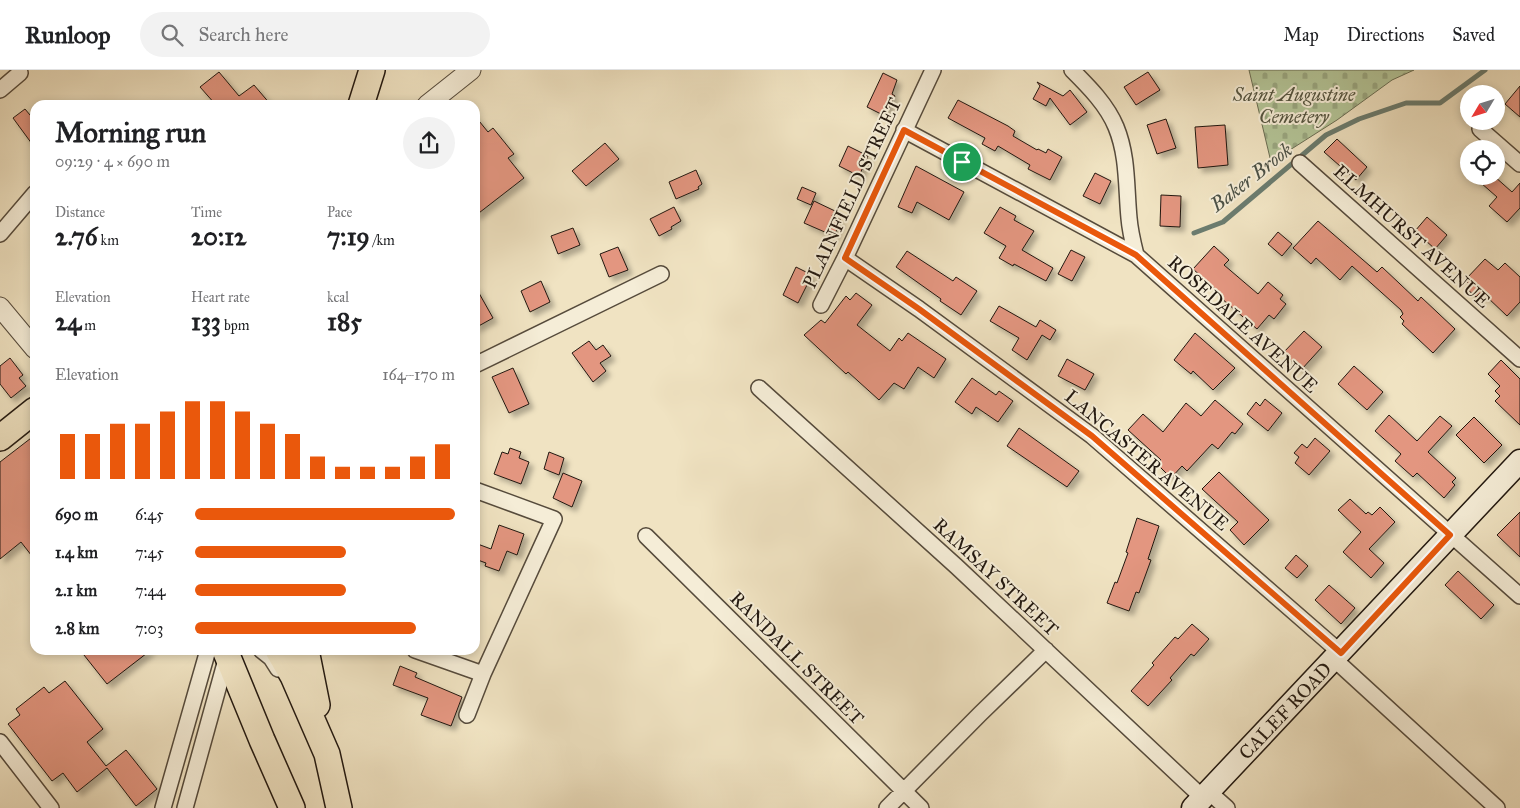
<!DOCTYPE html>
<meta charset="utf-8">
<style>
body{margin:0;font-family:"IM FELL Great Primer",serif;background:#f2f2f2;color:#202124;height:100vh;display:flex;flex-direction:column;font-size:19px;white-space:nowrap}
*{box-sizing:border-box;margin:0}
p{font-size:16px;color:#757577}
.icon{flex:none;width:28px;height:28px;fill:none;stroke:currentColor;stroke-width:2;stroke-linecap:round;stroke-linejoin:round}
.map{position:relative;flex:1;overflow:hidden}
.details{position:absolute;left:30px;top:30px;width:450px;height:555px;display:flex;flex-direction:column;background:#fff;border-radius:15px;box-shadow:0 2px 8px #0003}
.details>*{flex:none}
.needle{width:32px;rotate:232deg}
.controls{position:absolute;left:1460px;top:15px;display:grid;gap:10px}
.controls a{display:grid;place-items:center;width:45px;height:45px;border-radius:50%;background:#fff;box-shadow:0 2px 8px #0003;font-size:25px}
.pin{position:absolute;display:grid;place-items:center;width:42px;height:42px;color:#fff;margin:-21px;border:2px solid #fff;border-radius:50%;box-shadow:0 1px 5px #0007}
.round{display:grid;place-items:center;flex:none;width:52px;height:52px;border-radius:26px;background:#f2f2f2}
.overview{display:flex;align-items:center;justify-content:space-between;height:85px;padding:0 25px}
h1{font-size:28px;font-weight:700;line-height:38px}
.figures{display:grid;grid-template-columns:repeat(3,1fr);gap:8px;height:85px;padding:5px 25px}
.figures div{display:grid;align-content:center}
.figures b{font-size:25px;font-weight:700}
.figures small{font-size:14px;font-weight:400}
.figures p{font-size:14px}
.chart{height:140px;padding:10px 25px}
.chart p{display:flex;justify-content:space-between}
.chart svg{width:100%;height:90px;margin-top:5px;stroke:#ea580c;stroke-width:6}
ul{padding:0 25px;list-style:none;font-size:16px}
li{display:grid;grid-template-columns:80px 60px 1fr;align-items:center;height:38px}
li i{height:12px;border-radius:6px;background:#ea580c}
header{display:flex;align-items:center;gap:30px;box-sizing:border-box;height:70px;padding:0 25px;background:#fff;border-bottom:1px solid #e0e0e0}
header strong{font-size:24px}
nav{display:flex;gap:28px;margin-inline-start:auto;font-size:18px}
.search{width:350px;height:45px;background:#f2f2f2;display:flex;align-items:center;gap:12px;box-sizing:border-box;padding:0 18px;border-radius:28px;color:#757577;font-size:19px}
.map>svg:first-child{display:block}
.cemetery{fill:url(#cemetery-stones);stroke:#6b6e54}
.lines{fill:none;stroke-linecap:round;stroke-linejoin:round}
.stream{stroke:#6b7c6f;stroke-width:5}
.building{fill:#e39680;stroke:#221810;filter:url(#shadow)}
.minor-casing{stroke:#564b3c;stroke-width:18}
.tertiary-casing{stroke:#564b3c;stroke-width:21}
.secondary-casing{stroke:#221810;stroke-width:25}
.primary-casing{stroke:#221810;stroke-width:28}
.minor{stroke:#f5edd7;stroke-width:15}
.tertiary{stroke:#f5edd7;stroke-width:19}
.secondary{stroke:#f5edd7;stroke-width:22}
.primary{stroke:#f0e3c2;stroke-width:25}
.route-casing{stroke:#fff;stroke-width:10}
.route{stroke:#ea580c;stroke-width:6}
.labels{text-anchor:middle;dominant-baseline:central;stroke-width:4;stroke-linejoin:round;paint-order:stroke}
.park-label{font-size:19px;font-style:italic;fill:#555540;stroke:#f5edd7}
.street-label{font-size:19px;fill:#221810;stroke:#f5edd7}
.water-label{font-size:20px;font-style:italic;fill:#4c5247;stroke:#f5edd7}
</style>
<header>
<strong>Runloop</strong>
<div class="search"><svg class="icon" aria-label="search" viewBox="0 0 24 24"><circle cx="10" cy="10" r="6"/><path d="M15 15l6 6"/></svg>Search here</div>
<nav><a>Map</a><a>Directions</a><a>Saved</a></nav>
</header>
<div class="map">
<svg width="1520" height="738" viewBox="0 0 1520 738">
<defs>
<pattern id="cemetery-stones" width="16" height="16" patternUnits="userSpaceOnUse" patternTransform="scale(1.25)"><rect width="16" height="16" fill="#b4c598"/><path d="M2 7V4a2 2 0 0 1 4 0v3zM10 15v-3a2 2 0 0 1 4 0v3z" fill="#9aa882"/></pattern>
<filter id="shadow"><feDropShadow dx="4.5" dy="4.5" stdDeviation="2.5" flood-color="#0004"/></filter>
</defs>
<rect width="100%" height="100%" fill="#f0e3c2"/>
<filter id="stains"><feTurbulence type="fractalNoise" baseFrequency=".004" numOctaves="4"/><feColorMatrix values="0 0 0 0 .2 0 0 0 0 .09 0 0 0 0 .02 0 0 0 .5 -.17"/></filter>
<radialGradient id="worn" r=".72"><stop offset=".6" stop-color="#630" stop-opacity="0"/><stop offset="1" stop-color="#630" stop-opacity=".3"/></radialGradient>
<path class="cemetery" d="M1249 0H1414L1392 10 1337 50 1271 92Z"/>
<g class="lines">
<path class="stream" d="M1194 163 1223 152 1326 65 1359 49 1406 33H1440L1485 0"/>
</g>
<path class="building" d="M219 2 239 26 254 15 271 35H216L200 17Z
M1148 2 1160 20 1136 35 1124 17Z
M883 3 897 10 892 24 895 26 885 46 867 37Z
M1037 12 1063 26 1070 20 1087 42 1070 55 1050 28 1046 36 1033 29 1040 16Z
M1520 16V47L1505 34Z
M958 30 1008 56 1015 61 1013 66 1037 80 1038 79 1046 83 1048 79 1062 87 1050 110 1028 99 1030 95 998 76 995 81 982 74 985 68 948 48Z
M25 39 35 51V78L13 48Z
M475 46 488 62 493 58 514 84 508 88 524 108 475 146Z
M1166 49 1176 78 1157 84 1147 55Z
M1225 55 1228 95 1198 98 1195 57Z
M1337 69 1367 97 1356 110 1324 82Z
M605 73 619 89 586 116 572 101Z
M848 76 868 86 859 106 839 96Z
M916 96 964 122 949 150 917 132 912 143 898 137Z
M696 100 702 114 698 117 699 119 676 129 669 112Z
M1095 103 1111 111 1100 134 1083 126Z
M1473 106H1494L1512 122 1520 113V138L1507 152 1489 136 1497 127Z
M802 117 816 123 811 135 797 129Z
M1161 125 1181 126 1180 157 1160 156Z
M814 131 835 141 832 146 841 150 834 166 804 153Z
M674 137 681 151 671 157 672 159 659 166 650 149Z
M1000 137 1016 146 1014 150 1034 161 1022 180 1053 198 1046 211 1014 194 1013 196 999 188 1006 176 984 163Z
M1427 147 1447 165 1435 179 1415 161Z
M1318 151 1377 202 1382 197 1418 231 1421 227 1455 259 1433 283 1402 254 1404 251 1400 247 1403 244 1401 240 1352 196 1340 210 1316 188 1311 194 1293 178Z
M573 158 580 175 558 184 551 166Z
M1278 162 1292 174 1282 186 1268 174Z
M1214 176 1229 190 1224 195 1258 224 1268 212 1283 225 1280 229 1286 234 1274 249 1269 245 1257 259 1221 228 1223 226 1193 199Z
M618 177 628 200 609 207 600 184Z
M1071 180 1085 187 1072 211 1058 204Z
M907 181 953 211 956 207 977 221 961 245 940 231 941 229 896 197Z
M1485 189 1498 200 1505 193 1520 207V232L1507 246 1486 226 1485 228 1480 223 1476 227 1467 219 1470 215 1465 210Z
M796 197 812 205 798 233 783 225Z
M541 211 550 232 530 242 521 221Z
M475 216 493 248 475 258Z
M856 223 872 235 857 255 890 281 899 268 902 271 908 263 946 289 934 308 918 297 904 319 894 313 879 330 848 302 846 304 804 265 821 250 825 253 846 226 850 230Z
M999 236 1036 257 1040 250 1056 260 1050 270 1042 265 1027 290 1012 280 1019 268 990 251Z
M1304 261 1322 277 1301 300 1283 283Z
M1195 263 1235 298 1213 320 1193 301 1191 304 1174 290Z
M589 271 596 280 603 275 611 286 600 293 606 301 593 312 572 283Z
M10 288 23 305 19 308 26 316 11 328 0 314V296Z
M1067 289 1094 304 1085 320 1058 306Z
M1501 290 1520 309V355L1495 331 1500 326 1495 321 1500 316 1488 304Z
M1354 296 1383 322 1367 340 1338 314Z
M513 298 529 334 509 343 492 307Z
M972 308 996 325 999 321 1013 331 998 352 976 337 972 344 955 332Z
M1265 329 1282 343 1268 361 1247 344 1256 332 1260 336Z
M1215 330 1243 354 1235 364 1232 362 1218 379 1212 374 1187 401 1182 396 1171 408 1157 394 1161 390 1128 360 1143 344 1163 362 1186 333 1201 346Z
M1389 345 1417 371 1440 346 1452 356 1428 382 1456 408 1452 412 1455 415 1444 428 1417 403 1413 407 1395 391 1401 384 1375 361Z
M1474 347 1502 375 1484 393 1456 365Z
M1019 358 1079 401 1067 417 1007 376Z
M35 365V490L21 472 0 489V392Z
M1315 368 1330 381 1309 405 1295 393 1299 387 1294 383 1302 374 1307 378Z
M510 378 521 382 519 388 529 392 521 414 494 404 502 382 508 384Z
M549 382 564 388 559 405 544 399Z
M1219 402 1269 450 1244 475 1230 460 1238 452 1202 419Z
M563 403 582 411 572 437 553 428Z
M1350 429 1366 444 1368 442 1372 445 1380 437 1395 452 1369 479 1384 493 1371 508 1343 482 1361 462 1338 440Z
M1520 442V487L1497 465Z
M1137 448 1159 456 1148 489 1151 490 1139 523 1136 522 1129 541 1107 533 1115 512 1117 513 1128 483 1126 482Z
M499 455 524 464 517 485 507 481 499 501 485 496 486 493 475 489V473L491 479Z
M1296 485 1308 496 1297 508 1285 498Z
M1458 501 1494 535 1481 549 1445 515Z
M1329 515 1355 538 1341 554 1315 530Z
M1192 554 1209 569 1194 586 1191 584 1170 608 1172 610 1148 636 1131 621 1154 595 1152 593 1175 567 1178 569Z
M80 580H151L107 614Z
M400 596 417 603 415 607 462 627 451 656 421 645 428 628 393 615Z
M65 611 103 659 87 672 106 696 126 680 157 719 136 736 107 698 77 722 63 703 52 711 8 654 20 645 16 639 44 617 49 623Z"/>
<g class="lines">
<g class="minor-casing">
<path id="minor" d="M1072 0C1089 17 1107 35 1116 57 1128 86 1126 117 1129 148 1130 161 1133 173 1136 185
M0 20 20 3
M1480 59 1520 94
M904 60 1136 185 1520 526
M1300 93 1520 289
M0 164 35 123
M845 188 919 239 1092 366 1341 583
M821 235 845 188 933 0
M475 295 661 204
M759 318 956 496 1203 728
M646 466 921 738
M261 580 271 588 278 599
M415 580 483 604
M1334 589 1497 738
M467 645 483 604 554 449 475 420
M0 672 51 738
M1209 722 1227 738
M163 738 208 580
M185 738 227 586
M887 738 980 644 1046 580"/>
</g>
<g class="tertiary-casing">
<path id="tertiary" d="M427 35 471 0
M0 237 35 279"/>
</g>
<g class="secondary-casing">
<g id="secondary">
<path id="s1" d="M1193 738 1520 391"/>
</g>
</g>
<g class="primary-casing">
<path id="primary" d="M361 35 372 0
M0 368 35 340
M225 580 262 670 292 738
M278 580 293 606 327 684 339 738
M306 580 317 635"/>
</g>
<use href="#minor" class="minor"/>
<use href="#tertiary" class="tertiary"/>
<use href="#secondary" class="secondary"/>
<use href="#primary" class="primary"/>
</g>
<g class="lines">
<g class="route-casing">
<path id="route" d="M904 60 1136 185 1450 465 1341 583 1092 366 919 239 845 188Z"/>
</g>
<use href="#route" class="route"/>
</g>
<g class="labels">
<g class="park-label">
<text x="1294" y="24">Saint Augustine<tspan x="1294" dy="22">Cemetery</tspan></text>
</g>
<g class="street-label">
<text transform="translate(852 123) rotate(-65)">PLAINFIELD STREET</text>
<text transform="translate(1412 166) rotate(42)">ELMHURST AVENUE</text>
<text transform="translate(1243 254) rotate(42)">ROSEDALE AVENUE</text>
<text transform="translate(1147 390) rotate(40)">LANCASTER AVENUE</text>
<text transform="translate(996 507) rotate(43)">RAMSAY STREET</text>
<text transform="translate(797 588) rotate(45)">RANDALL STREET</text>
<text stroke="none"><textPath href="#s1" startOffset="134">CALEF ROAD</textPath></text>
</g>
<g class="water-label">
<text transform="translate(1251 107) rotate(-38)">Baker Brook</text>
</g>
</g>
<rect width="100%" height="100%" filter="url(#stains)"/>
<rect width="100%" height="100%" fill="url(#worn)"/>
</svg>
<div class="controls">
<a><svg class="needle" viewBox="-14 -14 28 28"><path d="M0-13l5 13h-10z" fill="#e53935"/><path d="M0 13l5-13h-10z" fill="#757577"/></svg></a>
<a><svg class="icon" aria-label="locate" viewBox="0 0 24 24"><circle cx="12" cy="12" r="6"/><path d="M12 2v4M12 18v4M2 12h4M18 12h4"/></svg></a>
</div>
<div class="pin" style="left:962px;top:92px;background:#1e9e55"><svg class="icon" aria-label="arrive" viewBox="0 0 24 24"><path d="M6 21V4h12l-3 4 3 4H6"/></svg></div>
<section class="details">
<div class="overview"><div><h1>Morning run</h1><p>09:29 · 4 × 690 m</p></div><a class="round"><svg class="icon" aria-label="share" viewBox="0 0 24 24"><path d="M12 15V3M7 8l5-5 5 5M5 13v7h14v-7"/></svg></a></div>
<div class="figures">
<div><p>Distance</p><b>2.76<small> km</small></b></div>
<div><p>Time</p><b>20:12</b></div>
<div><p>Pace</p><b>7:19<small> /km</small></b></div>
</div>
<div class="figures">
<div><p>Elevation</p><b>24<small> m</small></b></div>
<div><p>Heart rate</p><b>133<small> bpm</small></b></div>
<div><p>kcal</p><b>185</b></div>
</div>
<div class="chart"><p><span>Elevation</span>164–170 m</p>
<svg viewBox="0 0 160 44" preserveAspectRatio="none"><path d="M5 44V22M15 44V22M25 44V17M35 44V17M45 44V11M55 44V6M65 44V6M75 44V11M85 44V17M95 44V22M105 44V33M115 44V38M125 44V38M135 44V38M145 44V33M155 44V27"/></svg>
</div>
<ul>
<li><b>690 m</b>6:45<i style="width:100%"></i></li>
<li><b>1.4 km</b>7:45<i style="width:58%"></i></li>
<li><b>2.1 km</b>7:44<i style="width:58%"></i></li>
<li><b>2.8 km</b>7:03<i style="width:85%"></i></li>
</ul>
</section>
</div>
